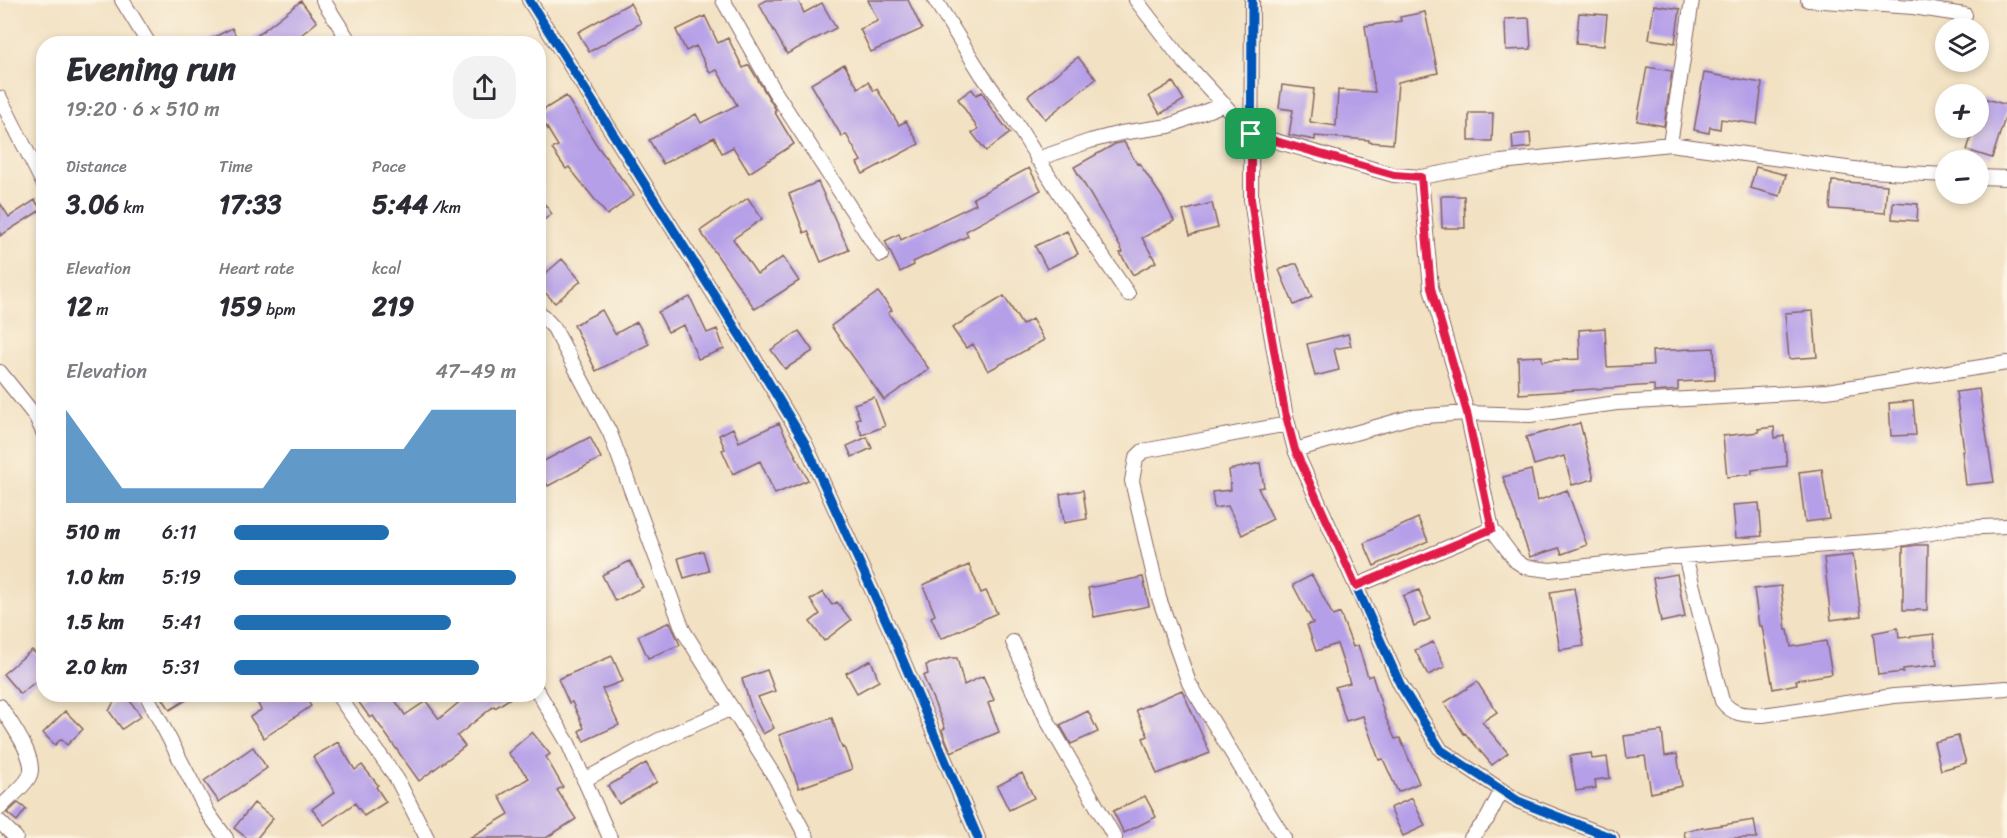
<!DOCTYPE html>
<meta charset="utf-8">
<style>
body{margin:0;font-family:Sriracha,sans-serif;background:#f2f2f3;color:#2b2b33;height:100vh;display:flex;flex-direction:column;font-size:22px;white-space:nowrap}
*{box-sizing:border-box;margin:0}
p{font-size:20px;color:#7c7c81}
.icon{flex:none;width:33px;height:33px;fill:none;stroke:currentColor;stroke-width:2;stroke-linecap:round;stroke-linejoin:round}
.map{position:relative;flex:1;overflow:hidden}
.panel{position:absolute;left:36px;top:36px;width:510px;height:666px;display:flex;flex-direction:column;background:#fff;border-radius:24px;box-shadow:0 3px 9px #0003}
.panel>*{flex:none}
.fabs{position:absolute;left:1935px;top:18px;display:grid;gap:12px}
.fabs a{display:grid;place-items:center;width:54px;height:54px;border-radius:50%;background:#fff;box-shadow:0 3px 9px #0003;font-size:30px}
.pin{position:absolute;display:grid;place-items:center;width:51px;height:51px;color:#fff;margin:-26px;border-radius:12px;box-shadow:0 3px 9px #0006}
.round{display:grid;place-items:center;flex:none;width:63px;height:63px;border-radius:24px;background:#f2f2f3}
.head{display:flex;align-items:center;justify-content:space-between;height:102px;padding:0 30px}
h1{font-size:33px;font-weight:800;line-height:45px}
.figures{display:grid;grid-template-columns:repeat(3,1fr);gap:9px;height:102px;padding:6px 30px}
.figures div{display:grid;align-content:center}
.figures b{font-size:26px;font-weight:800}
.figures small{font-size:16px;font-weight:400}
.figures p{font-size:16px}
.chart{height:168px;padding:12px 30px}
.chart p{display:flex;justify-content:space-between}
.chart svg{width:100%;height:108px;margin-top:6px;fill:#1f6fb2;opacity:.7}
ul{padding:0 30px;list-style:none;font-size:20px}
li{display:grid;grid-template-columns:96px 72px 1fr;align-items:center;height:45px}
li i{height:15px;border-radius:8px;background:#1f6fb2}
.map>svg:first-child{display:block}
.building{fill:#b59fe8}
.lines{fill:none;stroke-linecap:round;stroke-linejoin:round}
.street-casing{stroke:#856360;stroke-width:16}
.street{stroke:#fff;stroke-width:14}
.cycleway-casing{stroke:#fcf5e5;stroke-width:13}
.cycleway{stroke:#0057b8;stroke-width:9}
.route-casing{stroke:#fff;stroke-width:12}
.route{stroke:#e11d48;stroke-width:8}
</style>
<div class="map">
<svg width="2007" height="838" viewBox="0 0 2007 838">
<rect width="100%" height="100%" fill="#fcf5e5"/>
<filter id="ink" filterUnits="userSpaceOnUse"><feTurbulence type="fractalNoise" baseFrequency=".0167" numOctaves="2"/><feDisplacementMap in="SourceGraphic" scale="12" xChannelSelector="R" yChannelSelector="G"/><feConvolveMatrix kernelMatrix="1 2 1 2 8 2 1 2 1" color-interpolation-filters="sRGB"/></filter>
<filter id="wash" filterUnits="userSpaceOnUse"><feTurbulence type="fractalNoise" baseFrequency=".008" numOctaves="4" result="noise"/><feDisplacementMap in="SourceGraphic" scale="24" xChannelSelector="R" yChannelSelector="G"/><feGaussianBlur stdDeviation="1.35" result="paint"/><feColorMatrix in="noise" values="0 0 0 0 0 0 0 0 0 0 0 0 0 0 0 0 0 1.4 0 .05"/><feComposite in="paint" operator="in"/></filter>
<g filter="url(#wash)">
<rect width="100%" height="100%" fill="#f2e1c2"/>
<g id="blocks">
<path class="building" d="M766 0H798L804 13 822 3 836 28 787 54 759 4Z
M868 0H908L922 29 871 52 860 29 878 21Z
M301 1 317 22 290 44H246Z
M630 3 641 23 589 52 578 32Z
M1654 5 1680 9 1675 43 1649 39Z
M1425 12 1438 73 1398 82 1393 144 1369 142V140L1315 136V140L1289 135 1293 110 1279 108 1282 85 1314 89 1310 122 1336 126 1338 90 1375 92 1365 26 1401 21 1400 17Z
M1579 13 1607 15 1604 46 1576 44Z
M705 16 718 43 728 38 743 68 749 65 776 110 774 111 794 144 749 173 733 147 722 153 714 137 663 164 649 140 696 114 701 123 737 105 717 70 710 73 696 46 686 51 676 30Z
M1529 18 1531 49 1506 50 1505 19Z
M232 28 240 44H201Z
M1078 57 1096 79 1045 119 1028 96Z
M844 64 858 88 868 82 874 91 877 89 899 125 906 121 919 144 863 174 857 163 861 161 846 134 842 137 811 84Z
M1647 67 1672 71 1664 126 1637 121Z
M1704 73 1762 83 1757 124 1721 119 1720 129 1710 127 1709 133 1694 130Z
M1173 82 1184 100 1160 114 1149 96Z
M972 89 976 95 982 92 989 103 988 104 1010 133 986 151 972 133 978 129 958 99Z
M566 96 598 147 634 195 607 215 569 167 566 169 552 149 558 146 538 113Z
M1983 98 2007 105V112L1992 158 1967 150 1974 128H1978V113Z
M1469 113H1493L1492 141H1469Z
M1530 133 1531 147 1513 149 1512 135Z
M1124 142 1137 164 1139 163 1162 197 1174 221 1142 238 1156 262 1133 275 1120 253 1123 252 1103 216 1074 167 1115 144Z
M1756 167 1786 175 1780 196 1750 188Z
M1029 168 1041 190 966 231 968 236 913 262 914 265 900 272 885 241 899 234 901 240 976 204 973 198Z
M1832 181 1887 185 1885 213 1830 209Z
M818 182 849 250 821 262 808 231 804 233 789 194Z
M538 195 552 214 538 224Z
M1441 196H1464L1465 228H1442Z
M748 198 762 219 733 239 757 274 783 257 799 281 755 309 700 231Z
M35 200 41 210 0 236V203L9 217Z
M1893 202 1918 204 1917 221 1892 219Z
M1212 203 1218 228 1190 235 1183 211Z
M1067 231 1078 254 1047 269 1035 246Z
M562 259 581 281 555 303 538 285V280Z
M1293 264H1297L1312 297 1294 305 1279 270Z
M878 292 892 310 888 313 929 369 884 400 831 326Z
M1004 296 1022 325 1032 319 1044 340 988 371 973 344 966 348 952 328Z
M690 297 707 333 717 329 724 349 698 359 684 325 668 332 658 312Z
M602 310 615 334 637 322 649 344 596 371 574 325Z
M1813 311 1817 357 1789 359 1785 313Z
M1605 328 1607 367 1653 365 1652 351 1714 348 1715 380 1678 382V390L1654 392V385L1519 394 1518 357 1542 356V361L1580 359 1579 330Z
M799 331 813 351 785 369 771 350Z
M1348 334 1351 346 1334 349 1339 370 1315 376 1307 344Z
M1979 389 1994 482 1966 485 1962 451H1964L1956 392Z
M874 397 885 426 862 435 856 419 860 418 854 404Z
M1913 401 1916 435 1891 436 1889 403Z
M779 423 808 480 775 494 760 461 733 474 722 450 725 449 719 435 733 428 739 442Z
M1580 423 1594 479 1572 485 1564 456 1534 465 1526 437Z
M1774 427 1775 438 1784 436 1787 466 1752 470V474L1727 477 1723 436 1759 432 1758 429Z
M590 437 601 458 548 486 538 468V464Z
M867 437 872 448 852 457 847 446Z
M1260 463 1264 487 1258 488 1273 519 1242 535 1228 506 1214 508 1212 492 1231 490 1229 470Z
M1822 469 1829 519 1805 522 1799 472Z
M1531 470 1537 501 1567 490 1587 545 1562 554 1559 548 1530 557 1503 477Z
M1083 490 1087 519 1064 523 1060 494Z
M1759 503 1762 536 1736 538 1733 505Z
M1418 518 1428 541 1374 566 1364 543Z
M1916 545H1928L1927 610H1903V547Z
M703 551 709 571 684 578 678 558Z
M1853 555 1861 616 1831 620 1824 558Z
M630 561 643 587 615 601 602 575Z
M969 565 981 593 986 591 997 613 941 639 931 617 935 615 923 585Z
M1677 574 1685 617 1661 622 1653 578Z
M1312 575 1333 616 1340 613 1353 647 1358 645 1368 677 1372 675 1385 716 1395 739 1400 738 1419 783 1398 792 1383 759 1379 760 1363 716 1346 721 1335 687 1350 683 1337 644 1316 651 1307 625 1313 623 1293 585Z
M1143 577 1149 606 1094 617 1088 588Z
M1781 586 1786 630H1788L1791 647 1826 641 1832 674 1796 680 1797 684 1773 689 1762 626H1759L1754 589Z
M1574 588 1584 646 1560 650 1550 592Z
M1419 590 1430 619 1414 626 1403 596Z
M823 592 832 605 837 602 851 620 824 641 810 622 820 614 810 600Z
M670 622 680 645 648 658 638 636Z
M1898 628 1899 638 1934 634 1937 665 1903 669V672L1878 675 1873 633Z
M1433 642 1445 667 1428 675 1415 650Z
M32 650 44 662V675L20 694 3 674Z
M612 656 623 681 602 689 619 725 584 741 579 731 584 728 572 702 569 703 558 679Z
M951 658H957L964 685 983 676 994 700 988 703 999 732 951 752 942 730 945 728 923 676 928 674 926 665Z
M871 660 879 681 857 693 846 673Z
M767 670 775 691 758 697 774 728 763 734 755 719 742 679Z
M1477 682 1497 712 1482 722 1508 753 1492 765 1465 733 1464 734 1444 703Z
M1182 690 1210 753 1157 774 1143 738 1148 736 1136 710Z
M118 694H125L141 716 122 729 109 711Z
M160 694H196L170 710Z
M253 694H303L311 706 264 738 250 717 261 710Z
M368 694H391L405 715 426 701 439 719 469 694H517L495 708 494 706 457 736 465 746 419 781 373 716 370 718 358 701Z
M65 711 83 729 67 745 61 739 55 745 43 733Z
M1088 711 1098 732 1071 744 1060 725Z
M832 718 842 748 844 747 852 769 799 788 779 735Z
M1662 731 1665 756 1677 754 1682 786 1651 793 1645 756 1627 758 1624 736Z
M532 732 550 754 546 757 563 787 557 790 576 819 546 838H469L509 814 499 796 529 778 508 753Z
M1958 736 1966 763 1941 770 1934 742Z
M338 742 355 770 362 765 378 785 376 787 386 802 364 816 355 803 324 825 312 809 335 792 313 757Z
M253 747 267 768 219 802 204 781Z
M1591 753 1592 759 1607 757 1610 778 1595 780 1596 788 1576 791 1570 756Z
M646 763 657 782 619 804 608 786Z
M1022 773 1034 798 1009 810 997 786Z
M1145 796 1156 817 1124 833 1113 811Z
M1412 798 1425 826 1403 836 1390 808Z
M18 803 26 809 17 821 7 813Z
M254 803 273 818 257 838H247L234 828Z
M1754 820 1757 838H1685L1684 831Z"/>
</g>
</g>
<g filter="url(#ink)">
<use href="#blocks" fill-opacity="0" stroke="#856360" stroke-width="1.5"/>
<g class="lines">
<g class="street-casing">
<path id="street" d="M122 0 149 44
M323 0 351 44
M529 0 754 358 805 443 891 632 978 838
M723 0 775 92 881 255
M935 0 982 75 1014 120 1060 194 1128 294
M1136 0 1179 56 1251 134 1394 175 1421 177 1501 162 1670 144 1869 171 1946 175
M1252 0 1251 199 1266 305 1285 412 1295 450 1400 684 1441 750 1518 801 1612 838
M1808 0 1913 7 1965 15
M0 98 44 185
M1670 144 1692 0
M1037 159 1090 141 1121 133 1169 126 1224 104
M1421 177 1431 288 1467 413 1492 529
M1978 177 2007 178
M538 311 554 328 610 433 683 630 776 779 807 838
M0 372 36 417 44 434
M1295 450 1411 417 1467 413 1530 415 1617 403 1827 391 2007 363
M1685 556 1722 701C1733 716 1746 715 1763 715L1894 696 2007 688
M1356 586 1492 529 1516 561 1525 567 1550 570 1670 557 1893 540 1958 528 2007 526
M1013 642 1047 720 1115 838
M538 692 568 743 610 838
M146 694 208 813 226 838
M337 694 397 779 427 838
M0 706C9 721 39 760 29 777 24 787 8 799 0 808
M584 780 659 740 732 708
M0 822 16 838
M1284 838 1189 683 1159 598 1132 481 1136 458 1143 451 1288 424
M1471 838 1487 819 1502 790"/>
</g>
<use href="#street" class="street"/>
<g class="cycleway-casing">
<path id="cycleway" d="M529 0 754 358 805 443 891 632 978 838
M1252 0 1251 199 1266 305 1285 412 1295 450 1400 684 1441 750 1518 801 1612 838"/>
</g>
<use href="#cycleway" class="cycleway"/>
</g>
</g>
<g class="lines" filter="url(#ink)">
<g class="route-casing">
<path id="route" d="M1251 134 1394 175 1421 177 1431 288 1467 413 1492 529 1356 586 1295 450 1285 412 1266 305 1251 199Z"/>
</g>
<use href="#route" class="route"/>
</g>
</svg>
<div class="fabs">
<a><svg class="icon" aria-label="layers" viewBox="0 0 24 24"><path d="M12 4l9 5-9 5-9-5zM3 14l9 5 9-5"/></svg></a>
<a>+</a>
<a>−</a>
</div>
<div class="pin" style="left:1251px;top:134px;background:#1e9e55"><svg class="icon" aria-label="arrive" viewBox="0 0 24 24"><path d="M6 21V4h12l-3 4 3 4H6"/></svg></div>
<section class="panel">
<div class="head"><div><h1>Evening run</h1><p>19:20 · 6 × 510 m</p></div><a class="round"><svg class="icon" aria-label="share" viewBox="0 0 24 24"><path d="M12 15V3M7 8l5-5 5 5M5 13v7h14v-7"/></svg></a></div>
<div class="figures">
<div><p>Distance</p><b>3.06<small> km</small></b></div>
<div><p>Time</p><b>17:33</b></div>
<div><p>Pace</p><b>5:44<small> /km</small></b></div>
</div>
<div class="figures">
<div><p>Elevation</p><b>12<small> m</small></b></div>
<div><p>Heart rate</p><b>159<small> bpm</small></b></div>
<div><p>kcal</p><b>219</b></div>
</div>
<div class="chart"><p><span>Elevation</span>47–49 m</p>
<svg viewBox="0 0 160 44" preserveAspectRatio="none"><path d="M0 44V6L10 22L20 38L30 38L40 38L50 38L60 38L70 38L80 22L90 22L100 22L110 22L120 22L130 6L140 6L150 6L160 6V44z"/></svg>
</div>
<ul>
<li><b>510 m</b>6:11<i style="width:55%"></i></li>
<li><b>1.0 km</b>5:19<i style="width:100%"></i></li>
<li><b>1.5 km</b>5:41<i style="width:77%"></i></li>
<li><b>2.0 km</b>5:31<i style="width:87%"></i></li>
</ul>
</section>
</div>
